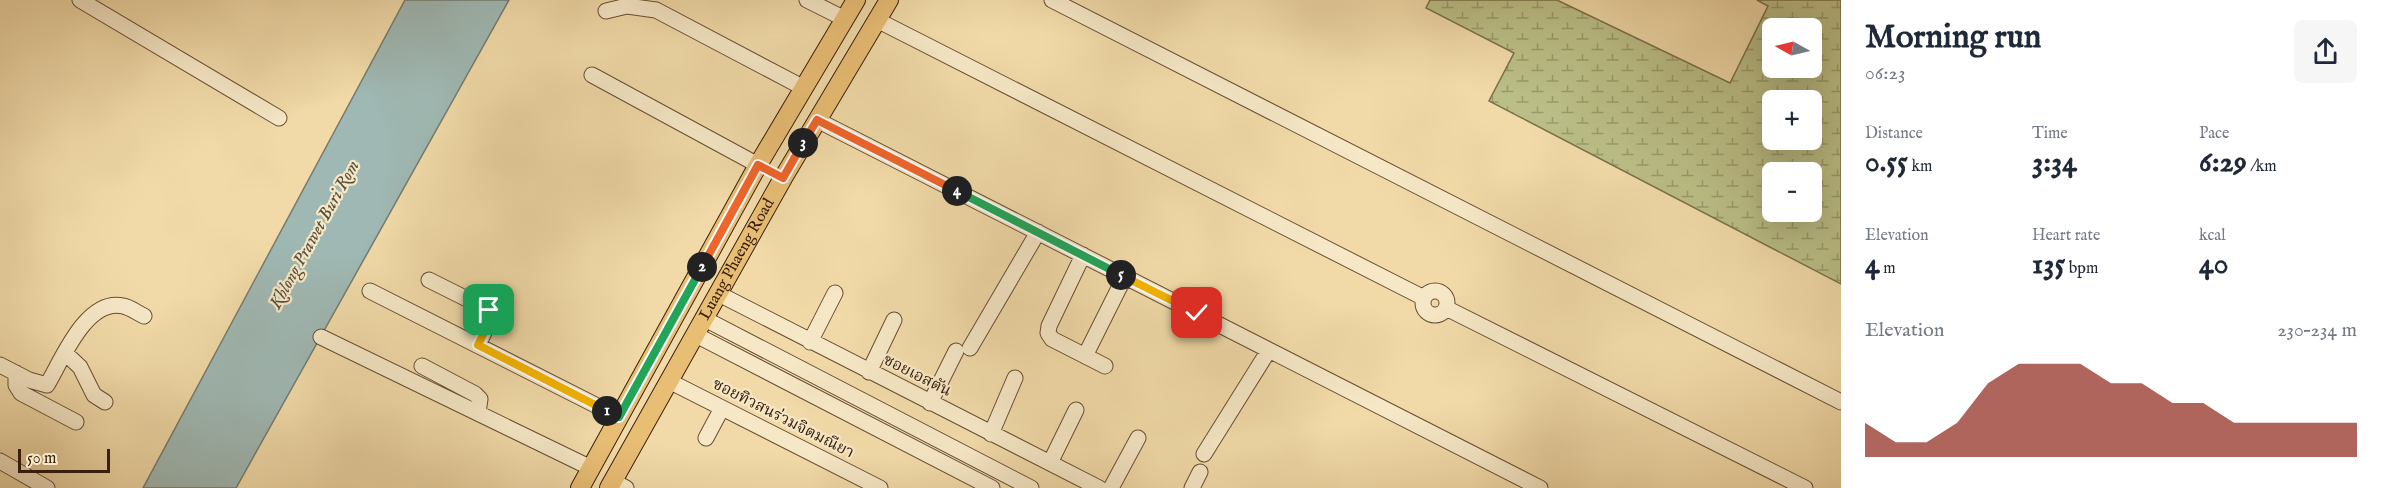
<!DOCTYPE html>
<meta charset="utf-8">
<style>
body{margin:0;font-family:"IM FELL English","Noto Serif Thai",serif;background:#f6f6f7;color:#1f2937;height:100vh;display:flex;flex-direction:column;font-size:22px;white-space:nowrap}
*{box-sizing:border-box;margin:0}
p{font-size:20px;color:#747a83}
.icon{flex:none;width:33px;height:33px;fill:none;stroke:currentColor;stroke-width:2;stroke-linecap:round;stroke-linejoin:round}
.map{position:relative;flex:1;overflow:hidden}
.details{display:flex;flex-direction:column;background:#fff;width:540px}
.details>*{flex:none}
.needle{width:39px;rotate:278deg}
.buttons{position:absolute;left:1762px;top:18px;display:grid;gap:12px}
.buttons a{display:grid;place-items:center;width:60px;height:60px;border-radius:9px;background:#fff;box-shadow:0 6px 24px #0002;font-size:30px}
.scale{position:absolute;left:18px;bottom:15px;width:92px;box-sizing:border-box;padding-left:6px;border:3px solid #39200c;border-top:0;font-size:16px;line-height:21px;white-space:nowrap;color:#39200c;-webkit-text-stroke:4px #f6e7c6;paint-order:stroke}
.pin{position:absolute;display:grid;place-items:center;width:51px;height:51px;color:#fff;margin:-26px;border-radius:12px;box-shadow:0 3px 9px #0006}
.km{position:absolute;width:30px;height:30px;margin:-15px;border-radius:50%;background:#222;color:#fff;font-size:16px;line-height:30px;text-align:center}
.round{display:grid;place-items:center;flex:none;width:63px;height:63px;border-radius:9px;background:#f6f6f7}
.head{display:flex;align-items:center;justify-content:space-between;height:102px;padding:0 24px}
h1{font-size:33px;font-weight:700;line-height:45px}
.figures{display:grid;grid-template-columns:repeat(3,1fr);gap:9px;height:102px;padding:6px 24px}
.figures div{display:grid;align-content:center}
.figures b{font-size:30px;font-weight:700}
.figures small{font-size:16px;font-weight:400}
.figures p{font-size:16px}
.chart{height:168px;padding:12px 24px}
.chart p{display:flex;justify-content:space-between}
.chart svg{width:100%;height:108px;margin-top:6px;fill:#8f2418;opacity:.7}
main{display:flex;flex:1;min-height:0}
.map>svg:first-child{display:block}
.wetland{fill:url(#wetland-marsh);stroke:#7a704a;stroke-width:1.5;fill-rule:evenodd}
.water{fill:#9fb8b3;stroke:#767b70;stroke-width:1.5}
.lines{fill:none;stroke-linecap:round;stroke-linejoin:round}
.minor-casing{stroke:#674e33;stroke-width:17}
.major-casing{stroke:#39200c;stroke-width:20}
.minor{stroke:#f6e7c6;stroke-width:15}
.major{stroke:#e8bd74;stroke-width:18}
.split-1-casing{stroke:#fff;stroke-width:12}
.split-2-casing{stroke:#fff;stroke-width:12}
.split-3-casing{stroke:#fff;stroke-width:12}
.split-4-casing{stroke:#fff;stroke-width:12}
.split-5-casing{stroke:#fff;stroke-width:12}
.split-6-casing{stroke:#fff;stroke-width:12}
.split-1{stroke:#f5b400;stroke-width:8}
.split-2{stroke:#22a559;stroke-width:8}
.split-3{stroke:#f0652b;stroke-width:8}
.split-4{stroke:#f0652b;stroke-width:8}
.split-5{stroke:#22a559;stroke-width:8}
.split-6{stroke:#f5b400;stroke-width:8}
.labels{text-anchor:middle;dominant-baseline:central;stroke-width:4.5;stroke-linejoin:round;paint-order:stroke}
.street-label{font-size:16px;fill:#39200c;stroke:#f6e7c6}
.water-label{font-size:18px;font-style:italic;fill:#584e3e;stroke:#f6e7c6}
</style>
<main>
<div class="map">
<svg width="1841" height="488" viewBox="0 0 1841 488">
<defs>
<pattern id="wetland-marsh" width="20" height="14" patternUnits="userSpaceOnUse" patternTransform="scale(1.5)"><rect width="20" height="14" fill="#bbbf87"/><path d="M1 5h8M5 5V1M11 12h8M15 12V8" fill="none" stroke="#999b6d"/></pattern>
</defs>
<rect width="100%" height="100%" fill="#f1daa8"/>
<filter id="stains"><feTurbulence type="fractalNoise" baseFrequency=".00333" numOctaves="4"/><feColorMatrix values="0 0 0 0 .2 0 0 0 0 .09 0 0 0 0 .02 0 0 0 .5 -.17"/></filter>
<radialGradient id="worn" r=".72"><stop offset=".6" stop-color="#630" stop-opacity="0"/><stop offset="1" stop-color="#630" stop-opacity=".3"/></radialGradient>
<path class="wetland" d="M1430 0H1557L1730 83 1768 6 1757 0H1841V284L1489 101 1514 53 1426 8ZM1773 28H1812V68H1773ZM1773 100H1812V140H1773ZM1773 172H1812V212H1773Z"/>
<path class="water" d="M405 0H509L236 488H143Z"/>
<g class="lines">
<g class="minor-casing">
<path id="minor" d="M80 0 279 118
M807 0 845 19
M1052 0 1841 402
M606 11 627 6 656 10 804 88
M877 20 1424 298
M592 75 758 165
M817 120 1540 488
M1083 255 1049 326 1048 333 1052 339 1105 366
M429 280 489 310 491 318 478 345
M1423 303a12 12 0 1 1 24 0a12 12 0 1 1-24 0Z
M370 291 619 417
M719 294 1099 488
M1446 308 1805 488
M705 319 1031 488
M696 335 992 488
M321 337 591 468
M810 342 835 293
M970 348 1038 232
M65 353 80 367 94 395 105 402
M1085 356 1125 276
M0 365 29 380 47 385C62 360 86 298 123 306 130 307 137 313 144 316
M422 366 475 394 480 399 478 413
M869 372 894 320
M16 373V385L21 393 76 422
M669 381 880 488
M930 403 956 351
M991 434 1015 378
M706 438 722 408
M1204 454 1269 350
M0 461 47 488
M1050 463 1076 410
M613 481 626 488
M1111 488 1138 438
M1192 488 1200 472"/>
</g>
<g class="major-casing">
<g id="major">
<path d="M580 488 758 165 856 0"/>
<path id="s1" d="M609 488 783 178 889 0"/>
</g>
</g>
<use href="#minor" class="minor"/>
<use href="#major" class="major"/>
</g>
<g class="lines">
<g class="split-1-casing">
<path id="split-1" d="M489 310 491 318 478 345 607 411"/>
</g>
<g class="split-2-casing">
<path id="split-2" d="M607 411 619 417 702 267"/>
</g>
<g class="split-3-casing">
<path id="split-3" d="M702 267 758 165 783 178 803 143"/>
</g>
<g class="split-4-casing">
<path id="split-4" d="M803 143 817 120 957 191"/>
</g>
<g class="split-5-casing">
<path id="split-5" d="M957 191 1121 275"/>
</g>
<g class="split-6-casing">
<path id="split-6" d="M1121 275 1197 313"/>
</g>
<use href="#split-1" class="split-1"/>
<use href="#split-2" class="split-2"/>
<use href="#split-3" class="split-3"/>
<use href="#split-4" class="split-4"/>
<use href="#split-5" class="split-5"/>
<use href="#split-6" class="split-6"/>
</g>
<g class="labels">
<g class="street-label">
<text stroke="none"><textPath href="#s1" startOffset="262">Luang Phaeng Road</textPath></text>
<text transform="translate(917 376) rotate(27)">ซอยเอสตัน</text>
<text transform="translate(783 419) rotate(27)">ซอยทิวสนร่วมจิตมณียา</text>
</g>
<g class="water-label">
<text transform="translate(315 235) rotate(-61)">Khlong Prawet Buri Rom</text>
</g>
</g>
<rect width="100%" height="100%" filter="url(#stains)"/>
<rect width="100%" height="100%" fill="url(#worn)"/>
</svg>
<div class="buttons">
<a><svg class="needle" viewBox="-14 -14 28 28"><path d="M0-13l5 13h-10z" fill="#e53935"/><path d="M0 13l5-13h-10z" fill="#747a83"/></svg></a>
<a>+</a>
<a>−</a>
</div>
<div class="scale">50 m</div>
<div class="pin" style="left:489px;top:310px;background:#1e9e55"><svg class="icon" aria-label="arrive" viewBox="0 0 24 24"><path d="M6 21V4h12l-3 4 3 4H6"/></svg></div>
<div class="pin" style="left:1197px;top:313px;background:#d93025"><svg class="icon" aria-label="check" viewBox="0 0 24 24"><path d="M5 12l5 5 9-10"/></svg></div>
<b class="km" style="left:607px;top:411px">1</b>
<b class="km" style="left:702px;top:267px">2</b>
<b class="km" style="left:803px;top:143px">3</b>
<b class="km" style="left:957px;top:191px">4</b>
<b class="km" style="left:1121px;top:275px">5</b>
</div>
<section class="details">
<div class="head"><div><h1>Morning run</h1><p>06:23</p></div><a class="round"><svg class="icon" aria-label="share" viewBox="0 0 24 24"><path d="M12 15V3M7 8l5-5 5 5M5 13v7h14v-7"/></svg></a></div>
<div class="figures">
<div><p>Distance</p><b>0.55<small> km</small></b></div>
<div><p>Time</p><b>3:34</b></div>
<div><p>Pace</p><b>6:29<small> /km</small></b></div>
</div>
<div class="figures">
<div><p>Elevation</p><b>4<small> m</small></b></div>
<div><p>Heart rate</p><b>135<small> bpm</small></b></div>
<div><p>kcal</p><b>40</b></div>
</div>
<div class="chart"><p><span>Elevation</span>230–234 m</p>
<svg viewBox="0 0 160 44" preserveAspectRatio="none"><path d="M0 44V30L10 38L20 38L30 30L40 14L50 6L60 6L70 6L80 14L90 14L100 22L110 22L120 30L130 30L140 30L150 30L160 30V44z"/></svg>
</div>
</section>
</main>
